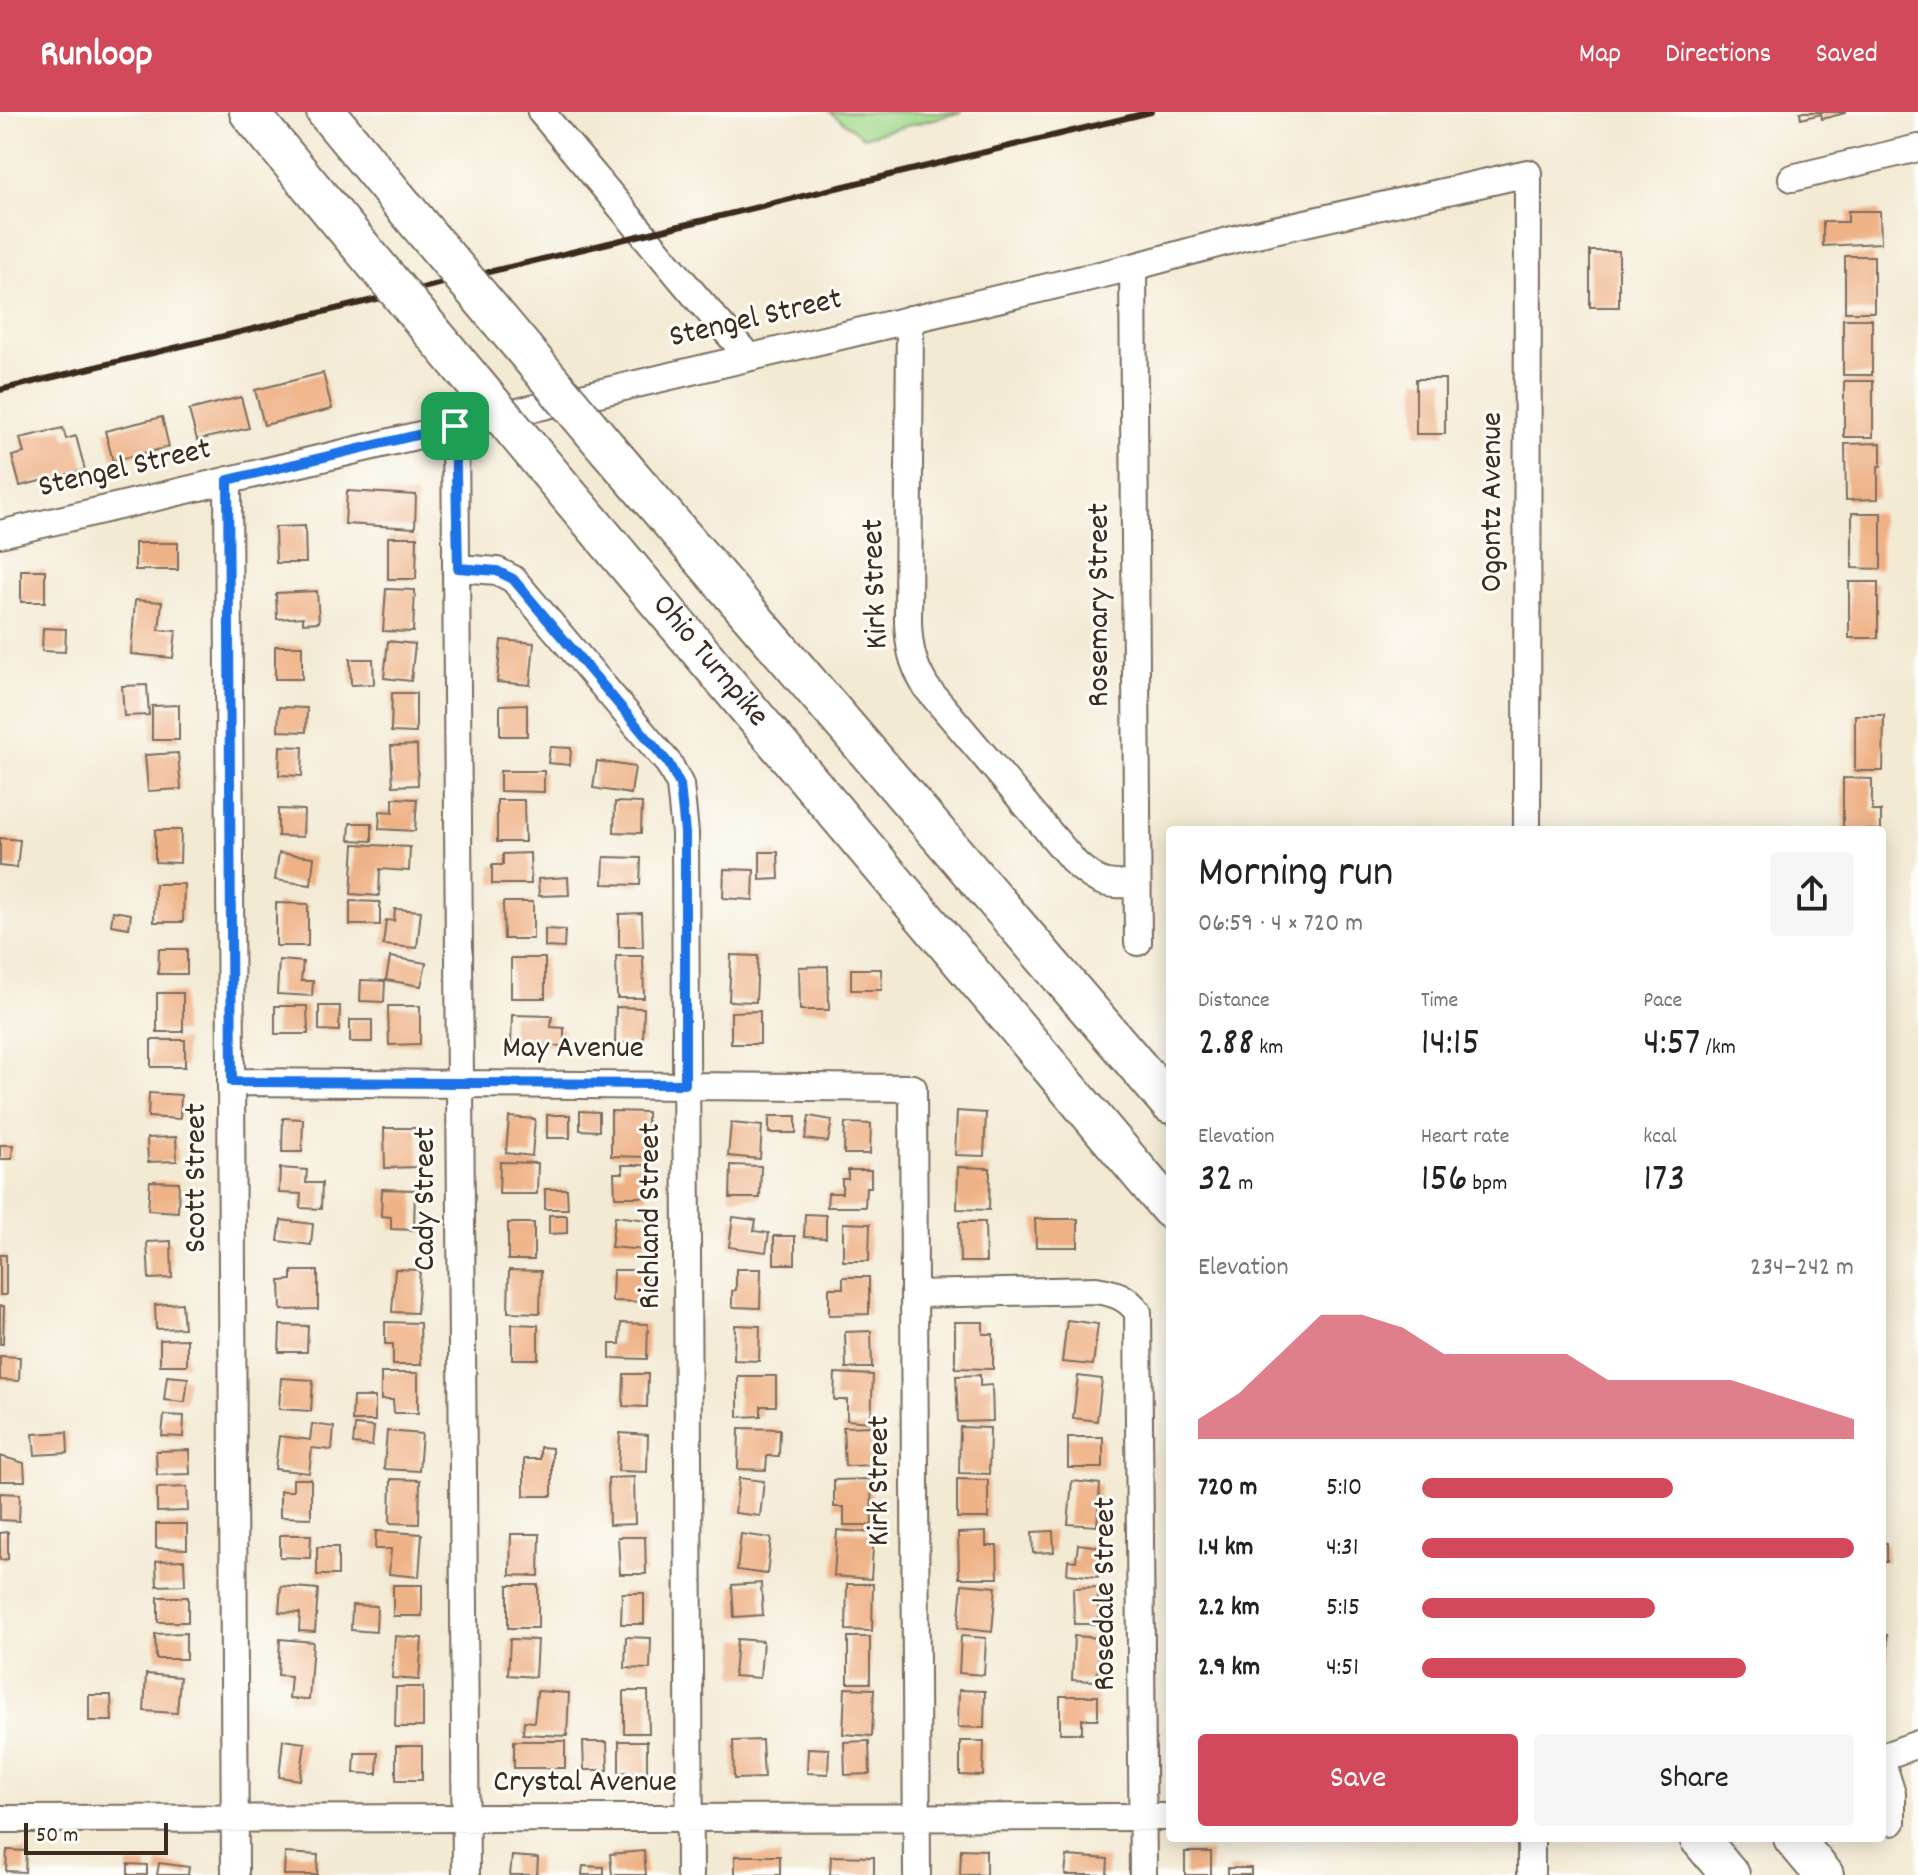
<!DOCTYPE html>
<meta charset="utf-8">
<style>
body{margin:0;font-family:Dekko,sans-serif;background:#f6f6f6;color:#222;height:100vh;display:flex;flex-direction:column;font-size:30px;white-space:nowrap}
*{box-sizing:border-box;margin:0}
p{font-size:26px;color:#767676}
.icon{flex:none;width:44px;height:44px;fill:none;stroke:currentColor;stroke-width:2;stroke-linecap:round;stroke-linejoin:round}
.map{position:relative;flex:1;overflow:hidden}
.details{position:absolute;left:1166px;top:714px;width:720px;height:1016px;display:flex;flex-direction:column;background:#fff;border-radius:8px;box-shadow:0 4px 20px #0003}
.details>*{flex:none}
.scale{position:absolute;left:24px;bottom:20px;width:144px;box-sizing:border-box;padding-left:8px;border:4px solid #3b2a1e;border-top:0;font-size:22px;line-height:28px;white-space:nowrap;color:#3b2a1e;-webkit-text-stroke:6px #fdfcf7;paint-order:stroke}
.pin{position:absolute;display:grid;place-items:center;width:68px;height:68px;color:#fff;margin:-34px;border-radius:16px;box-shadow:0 4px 12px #0006}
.round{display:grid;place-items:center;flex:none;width:84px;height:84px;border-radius:8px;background:#f6f6f6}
.summary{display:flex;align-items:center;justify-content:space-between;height:136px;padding:0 32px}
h1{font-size:44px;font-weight:600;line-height:60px}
.figures{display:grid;grid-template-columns:repeat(3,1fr);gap:12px;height:136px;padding:8px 32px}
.figures div{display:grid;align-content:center}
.figures b{font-size:40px;font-weight:600}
.figures small{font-size:22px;font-weight:400}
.figures p{font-size:22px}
.chart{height:224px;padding:16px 32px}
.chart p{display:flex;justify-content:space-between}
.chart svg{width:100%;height:144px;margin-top:8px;fill:#d1495b;opacity:.7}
.action{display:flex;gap:16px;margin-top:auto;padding:16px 32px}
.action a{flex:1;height:92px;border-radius:8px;background:#d1495b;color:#fff;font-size:32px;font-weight:600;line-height:92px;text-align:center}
.action a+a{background:#f6f6f6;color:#222}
ul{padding:0 32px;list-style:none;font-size:26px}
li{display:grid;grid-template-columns:128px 96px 1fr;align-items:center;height:60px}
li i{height:20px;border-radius:10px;background:#d1495b}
header{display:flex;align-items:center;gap:48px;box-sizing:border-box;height:112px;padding:0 40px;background:#d1495b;color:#fff}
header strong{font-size:38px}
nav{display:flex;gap:44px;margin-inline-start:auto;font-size:28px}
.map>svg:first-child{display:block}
.green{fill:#9fd788;stroke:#6d8053;stroke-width:2}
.building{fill:#efb287}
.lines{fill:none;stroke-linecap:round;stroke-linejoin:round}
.minor-casing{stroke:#7b6d5e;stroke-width:30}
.highway-casing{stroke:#7b6d5e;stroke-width:42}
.minor{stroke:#fff;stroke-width:26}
.highway{stroke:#fff;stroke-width:38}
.rail{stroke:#3b2a1e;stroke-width:6}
.highway-bridge-casing{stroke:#7b6d5e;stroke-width:42;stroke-linecap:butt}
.highway-bridge{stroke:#fff;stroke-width:38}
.route-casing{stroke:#fff;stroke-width:16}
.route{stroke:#1a73e8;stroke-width:10}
.labels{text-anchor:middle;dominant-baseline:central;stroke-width:6;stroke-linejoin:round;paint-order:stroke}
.street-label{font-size:32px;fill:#3b2a1e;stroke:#fdfcf7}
</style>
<header>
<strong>Runloop</strong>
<nav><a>Map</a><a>Directions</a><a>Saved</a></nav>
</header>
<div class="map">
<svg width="1918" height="1763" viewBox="0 0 1918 1763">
<rect width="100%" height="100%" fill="#fdfcf7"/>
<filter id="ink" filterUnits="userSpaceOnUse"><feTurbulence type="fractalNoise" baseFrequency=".0125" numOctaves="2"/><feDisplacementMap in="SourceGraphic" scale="16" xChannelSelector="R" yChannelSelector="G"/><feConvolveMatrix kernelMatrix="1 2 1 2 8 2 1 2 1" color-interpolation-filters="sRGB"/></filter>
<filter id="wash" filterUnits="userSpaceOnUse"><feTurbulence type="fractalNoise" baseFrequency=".006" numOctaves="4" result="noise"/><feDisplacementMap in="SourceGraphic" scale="32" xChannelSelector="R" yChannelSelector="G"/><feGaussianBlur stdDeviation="1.8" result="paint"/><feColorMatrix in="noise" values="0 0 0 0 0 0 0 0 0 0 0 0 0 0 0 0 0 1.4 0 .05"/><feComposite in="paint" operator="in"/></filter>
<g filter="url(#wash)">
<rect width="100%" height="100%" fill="#f3ead4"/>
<path class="green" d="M830 0H962L863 25Z"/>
<g id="blocks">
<path class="building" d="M1800 0H1845V1L1822 7 1821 2 1801 7Z
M1848 99H1880L1881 131 1823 134V110H1848Z
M1590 139H1619V195H1590Z
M1845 144H1874V200H1845Z
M1843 207H1872V263H1843Z
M323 261 332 297 264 313 255 278Z
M1416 267H1445V322H1416Z
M1844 269H1873V325H1844Z
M241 285 249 316 197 328 189 298Z
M162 305 169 335 113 349 105 319Z
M63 316 66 327 76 324 85 358 20 374 12 344 24 341 20 326Z
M1881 331V354H1878V387L1846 388 1845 332Z
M347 379 416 383 415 416 345 412Z
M1852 401H1881V457L1852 456Z
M305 414 306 451H276L275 415Z
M388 425H417L416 467H388Z
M135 431H178V458H135Z
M21 458H45V490H21Z
M1849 470H1878V526H1849Z
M386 477 415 478 413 520 383 519Z
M317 479 319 510 303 511V505L277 507 276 481Z
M135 488 162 490 159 518 176 519 173 546 131 542Z
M43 516 66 517 65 540 42 539Z
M501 528 534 531 530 573 497 570Z
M388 529 415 532 411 569 384 566Z
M275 534H302V567H275Z
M350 547H373L374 572 351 573Z
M147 573 149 603 124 604 122 574Z
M392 581H416V621L391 620Z
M527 592V624H500V593Z
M179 593V628H152V594Z
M279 595 307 596 306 620 278 619Z
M1855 603H1884L1883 659H1855Z
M417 633 418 673 393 674 391 634Z
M280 634 303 635 302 664 279 663Z
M550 635 571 636 570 653 548 651Z
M178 641 181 677 148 679 145 643Z
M597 649 635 655 631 682 593 676Z
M500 659H544V680L500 679Z
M1843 666 1872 667V699H1881V718H1843Z
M393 686 417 687 415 719 379 717 380 699 393 700Z
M497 688H524L525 730H497Z
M615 690 642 691 641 721 614 720Z
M278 697 304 698 303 725 278 724Z
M350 711H372V729L349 728Z
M155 718H181L180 751 155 750Z
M0 726 20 728 17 756 0 754Z
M354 732 410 735 409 759 380 757 379 784 351 782Z
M760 740H778L779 767 760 768Z
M279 741 314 745 311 773 275 768Z
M530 741 531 772H492V753H503V742Z
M604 745 641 746 640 773 603 772Z
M724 757 754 758 753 788 723 786Z
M568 765 569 783 539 784 538 767Z
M155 772H184L183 810H154Z
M350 789 380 790V813H350Z
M503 790H533V827H504Z
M276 791 308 792V834H276Z
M395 797 421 799 417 836 383 833 386 808 394 809Z
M113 799 131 802 129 816 111 813Z
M642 801 643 835H619V802Z
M545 817 565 818 564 836 545 835Z
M159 837H187V862H158Z
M731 843 758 844 756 890 729 889Z
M616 844H643L644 886H617Z
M390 845 426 851 421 874 386 868Z
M511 846H545V886H511Z
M279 848 303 850 301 869H313L312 884 277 882Z
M828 854 829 898H800L799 855Z
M851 857H881L882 878H851Z
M361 868 385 869 384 890 360 889Z
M157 881H183V920H157Z
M275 894H307L308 922H275Z
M319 894H340L339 919 319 918Z
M388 894H420V932L389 933Z
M616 895 644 896 643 932 615 931Z
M760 899V932H731V900Z
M512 903 552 904 551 915 564 916V934L511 933Z
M350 908H372V930H350Z
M151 928H185V955H151Z
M149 981 181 983 180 1007 148 1005Z
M580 999 599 1000V1019L580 1018Z
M611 999 647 1000V1045L611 1044Z
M957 999 986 1001 984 1044 955 1043Z
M547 1003H570V1026H547Z
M769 1004H796V1021H769Z
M809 1004 832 1008 828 1030 805 1027Z
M509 1005 535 1007 532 1044 506 1041Z
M283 1006 303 1007 302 1040H282Z
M731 1011 762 1014 760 1047 728 1044Z
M845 1011 871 1012 870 1042H844Z
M384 1016H418L419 1055 385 1056Z
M176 1025 177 1049 148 1050 147 1026Z
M0 1033H13L12 1047H0Z
M500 1050 538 1051 537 1082H499Z
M622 1053H647V1085H615L614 1061H623Z
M731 1053 761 1054 760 1086H730Z
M958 1055 990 1056 989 1098 957 1097Z
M280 1056 307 1058 306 1071H322L321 1097 300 1096 301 1082 279 1081Z
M848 1058H871V1075H866L865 1095H827L828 1081H842V1067H848Z
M150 1069 179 1070 178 1100 148 1098Z
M382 1077 415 1078 414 1118 391 1117V1105L381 1104Z
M545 1077H567L568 1097H545Z
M805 1102 826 1103V1126L804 1125Z
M549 1103H567V1121L549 1122Z
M615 1104 648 1108 645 1138 611 1135Z
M733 1105 756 1108 754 1119 769 1121 766 1140 729 1135Z
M1035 1107H1078V1135H1036Z
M281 1108 313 1112 311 1133 278 1129Z
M959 1110H985L986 1150H960Z
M508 1111H534V1148H508Z
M843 1111 870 1112 869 1149H843Z
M774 1124H795V1152H774Z
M171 1129 172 1166 149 1167 147 1130Z
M0 1143H6V1183H0Z
M395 1157 420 1158 417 1201 392 1200Z
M736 1157H761L760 1196 732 1195V1179L736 1178Z
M509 1158 541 1159 540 1201 508 1200Z
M613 1158H647V1190L612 1189Z
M292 1159H318V1197L281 1198 280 1169 292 1168Z
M843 1165H869V1202L829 1203V1176H843Z
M182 1191 184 1216 156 1217 155 1193Z
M0 1194H4L3 1232H0Z
M1067 1208 1098 1212 1093 1253 1062 1250Z
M385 1210 420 1211 421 1253H393V1232H385Z
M955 1210H983V1222H993V1257L955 1256Z
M621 1211 648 1212 647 1247 610 1246V1232H620Z
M512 1212 538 1213V1247H512Z
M280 1213 308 1214 307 1240H279Z
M735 1213 760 1214 759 1249 734 1248Z
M871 1219 872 1256H846L845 1220Z
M187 1227V1253H160V1228Z
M0 1244 20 1245 19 1269 0 1268Z
M381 1261H418V1301H394L393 1288H381Z
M835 1261 873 1263 871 1310 847 1308V1288H834Z
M624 1262H648L647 1295 623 1294Z
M980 1263V1274L992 1273 993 1309 958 1310 956 1264Z
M167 1264 188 1266 185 1290 164 1288Z
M738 1264H776V1294H761V1304L738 1305Z
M1078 1264 1102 1267 1097 1309 1073 1306Z
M281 1266 313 1268 311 1299 279 1297Z
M353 1285H375V1309H352Z
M164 1303 184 1304 183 1325 162 1324Z
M312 1312 334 1315 332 1338 312 1336 309 1361 275 1357 279 1324 310 1328Z
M355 1313 374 1315 372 1334 353 1332Z
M872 1314 874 1353 845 1354 843 1315Z
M960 1315 990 1316 989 1362 959 1361Z
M739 1316 780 1317 779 1344H767L766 1358 738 1357Z
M387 1319 422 1322 419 1359 384 1357Z
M67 1320 68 1341 35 1343 33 1322Z
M620 1321 648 1323 647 1360 618 1359Z
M1068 1325H1103V1356H1068Z
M540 1335 552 1336V1384H524V1347H540Z
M189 1338 190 1362 157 1363 156 1339Z
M0 1344 24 1351 25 1369H0Z
M634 1365 635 1412 609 1413 608 1366Z
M739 1366 764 1369 760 1404 735 1401Z
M293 1367H311V1406L280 1405V1379H293Z
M391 1367 420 1368 419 1412 390 1411Z
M871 1367 872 1413H844V1395H834V1368Z
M957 1367 988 1368V1406H957Z
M1072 1369 1100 1372 1097 1414 1068 1412Z
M187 1375 188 1399 157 1400V1376Z
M0 1381 20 1382 19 1409 0 1408Z
M156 1412H187V1437L156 1436Z
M837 1418 874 1421 871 1467 834 1464Z
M376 1419 422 1422 419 1465 389 1462 391 1437H375Z
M1053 1419 1054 1440 1033 1441 1032 1420Z
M8 1420V1447L0 1448V1421Z
M986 1420V1434H997L998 1466H959L958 1421Z
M511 1422H540L539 1464 510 1463Z
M741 1422 771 1426 767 1462 737 1458Z
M280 1423H311L310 1446 280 1445Z
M618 1425H645L646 1462H620Z
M1882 1431H1887V1450H1882Z
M1078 1432 1101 1435 1098 1465 1067 1462 1068 1448 1076 1449Z
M317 1435H338V1463H317Z
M184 1448 185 1473 157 1474 156 1449Z
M761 1471 763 1503 734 1505 732 1473Z
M847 1472H873L872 1519 846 1518Z
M962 1472 996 1475 992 1520 958 1516Z
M393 1473H422V1504H393Z
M508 1473H538V1516H508Z
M281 1474 318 1477 315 1520 299 1519 300 1501 279 1500Z
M1098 1475V1512H1074L1073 1476Z
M622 1481H644V1512H621Z
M158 1485H188V1510H158Z
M352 1493 377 1494 376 1520 351 1518Z
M186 1521V1547H156L155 1522Z
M1882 1523H1887L1888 1546H1882Z
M395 1524 422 1526 419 1568 392 1566Z
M961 1524 986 1526 984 1563 959 1561Z
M1074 1524 1100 1526 1097 1569 1072 1568Z
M626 1525 651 1526 650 1557 625 1556Z
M848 1525H870V1571H848Z
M280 1527 313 1530 309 1588 289 1587 291 1564 278 1563Z
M510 1527 537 1528 535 1565 508 1563Z
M737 1527 763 1529 760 1566 734 1564Z
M146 1562 180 1565 177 1601 144 1599Z
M396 1575H423V1615H395Z
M845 1576 874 1577 872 1624 843 1622Z
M959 1578 985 1579 984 1616 958 1615Z
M537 1579 569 1581 567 1624 523 1622 524 1609 534 1610Z
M624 1579H648L649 1621H624Z
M89 1583H111L112 1609H89Z
M1060 1584H1098V1607H1082V1621H1060Z
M283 1628 305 1631 300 1668 279 1665Z
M762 1628 764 1666 734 1667 733 1629Z
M514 1629H565V1656H514Z
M619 1629H647V1661L619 1660Z
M869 1629 870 1662 845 1663 844 1630Z
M960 1629H984L983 1664 960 1663Z
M583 1630H607L608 1658H584Z
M396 1634H422V1668H396Z
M808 1636 829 1637 828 1662 807 1661Z
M355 1641H378L377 1662 354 1661Z
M961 1737 986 1738V1763H960Z
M7 1738 26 1739 25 1760 6 1759Z
M644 1739 646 1763H612L610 1742Z
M1185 1740H1211V1763H1185Z
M285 1741 318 1743 317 1763H284Z
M512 1744 538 1746 537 1763H510Z
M735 1744H780V1763H735Z
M831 1744 874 1745V1763H830Z
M1067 1744 1108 1747 1107 1763H1065Z
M159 1751 189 1755 188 1763H157Z
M128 1752 147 1753V1763H128Z
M583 1754 604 1755V1763H582Z
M1228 1756H1251V1763H1228Z"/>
</g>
</g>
<g filter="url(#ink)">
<use href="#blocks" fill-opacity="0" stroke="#7b6d5e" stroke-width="2"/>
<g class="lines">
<g class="minor-casing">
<path id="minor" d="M541 0 697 186 749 245
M1792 66 1918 36
M1133 155 1138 830
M910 207 908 510C909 536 912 551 926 575L1076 752C1100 773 1106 773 1137 772
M455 314 466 1763
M228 368 235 1763
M0 422 1133 155 1243 125 1528 61 1527 718
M458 456 497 459 513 467 669 652 680 673 685 721 690 1763
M232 970 913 976 917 1763
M915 1182 1096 1178C1114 1181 1126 1184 1138 1200L1143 1763
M1882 1645 1918 1632
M1882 1650 1892 1682V1710
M0 1707 1170 1705
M1531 1726V1763"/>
</g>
<g class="highway-casing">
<g id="highway">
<path d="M249 0 332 100"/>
<path d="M326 0 396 85"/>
<path d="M607 336 1170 992"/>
<path id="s1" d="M544 354 1170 1097"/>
<path d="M1699 1726 1730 1763"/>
<path d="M1793 1726 1824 1763"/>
</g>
</g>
<use href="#minor" class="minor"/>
<use href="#highway" class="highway"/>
<path class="rail" d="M0 278 1151 0"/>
<g class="highway-bridge-casing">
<path id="highway-bridge" d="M396 85 607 336
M332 100 544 354"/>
</g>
<use href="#highway-bridge" class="highway-bridge"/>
</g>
</g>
<g class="lines" filter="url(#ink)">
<g class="route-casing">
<path id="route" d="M455 314 458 456 497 459 513 467 669 652 680 673 685 721V972L232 970 228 368Z"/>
</g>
<use href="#route" class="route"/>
</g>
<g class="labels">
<g class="street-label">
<text transform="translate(756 208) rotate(-13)">Stengel Street</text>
<text transform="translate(125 358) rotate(-13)">Stengel Street</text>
<text transform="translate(1494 390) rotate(-90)">Ogontz Avenue</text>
<text transform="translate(877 472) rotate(-92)">Kirk Street</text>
<text transform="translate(1101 493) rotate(-90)">Rosemary Street</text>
<text stroke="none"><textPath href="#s1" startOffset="256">Ohio Turnpike</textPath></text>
<text x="573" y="938">May Avenue</text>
<text transform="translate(198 1066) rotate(-90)">Scott Street</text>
<text transform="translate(427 1087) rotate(-90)">Cady Street</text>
<text transform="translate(652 1104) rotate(-90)">Richland Street</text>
<text transform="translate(881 1369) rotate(-90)">Kirk Street</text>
<text transform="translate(1107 1482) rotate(-90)">Rosedale Street</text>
<text x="585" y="1672">Crystal Avenue</text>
</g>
</g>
</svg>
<div class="scale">50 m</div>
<div class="pin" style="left:455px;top:314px;background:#1e9e55"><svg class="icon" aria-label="arrive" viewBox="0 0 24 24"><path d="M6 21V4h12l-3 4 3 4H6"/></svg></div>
<section class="details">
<div class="summary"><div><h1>Morning run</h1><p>06:59 · 4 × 720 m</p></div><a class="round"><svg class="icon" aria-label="share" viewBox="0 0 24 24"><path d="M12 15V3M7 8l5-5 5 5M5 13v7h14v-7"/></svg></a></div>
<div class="figures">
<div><p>Distance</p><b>2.88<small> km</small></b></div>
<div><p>Time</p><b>14:15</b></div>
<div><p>Pace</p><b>4:57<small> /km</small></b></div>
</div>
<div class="figures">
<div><p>Elevation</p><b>32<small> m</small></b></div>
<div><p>Heart rate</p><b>156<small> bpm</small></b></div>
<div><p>kcal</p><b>173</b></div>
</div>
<div class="chart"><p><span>Elevation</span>234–242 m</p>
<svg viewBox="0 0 160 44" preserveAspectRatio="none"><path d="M0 44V38L10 30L20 18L30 6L40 6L50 10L60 18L70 18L80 18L90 18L100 26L110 26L120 26L130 26L140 30L150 34L160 38V44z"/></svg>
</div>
<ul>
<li><b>720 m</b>5:10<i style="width:58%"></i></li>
<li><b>1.4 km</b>4:31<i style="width:100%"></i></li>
<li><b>2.2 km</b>5:15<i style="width:54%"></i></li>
<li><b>2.9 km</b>4:51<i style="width:75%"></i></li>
</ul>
<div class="action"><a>Save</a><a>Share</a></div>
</section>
</div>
